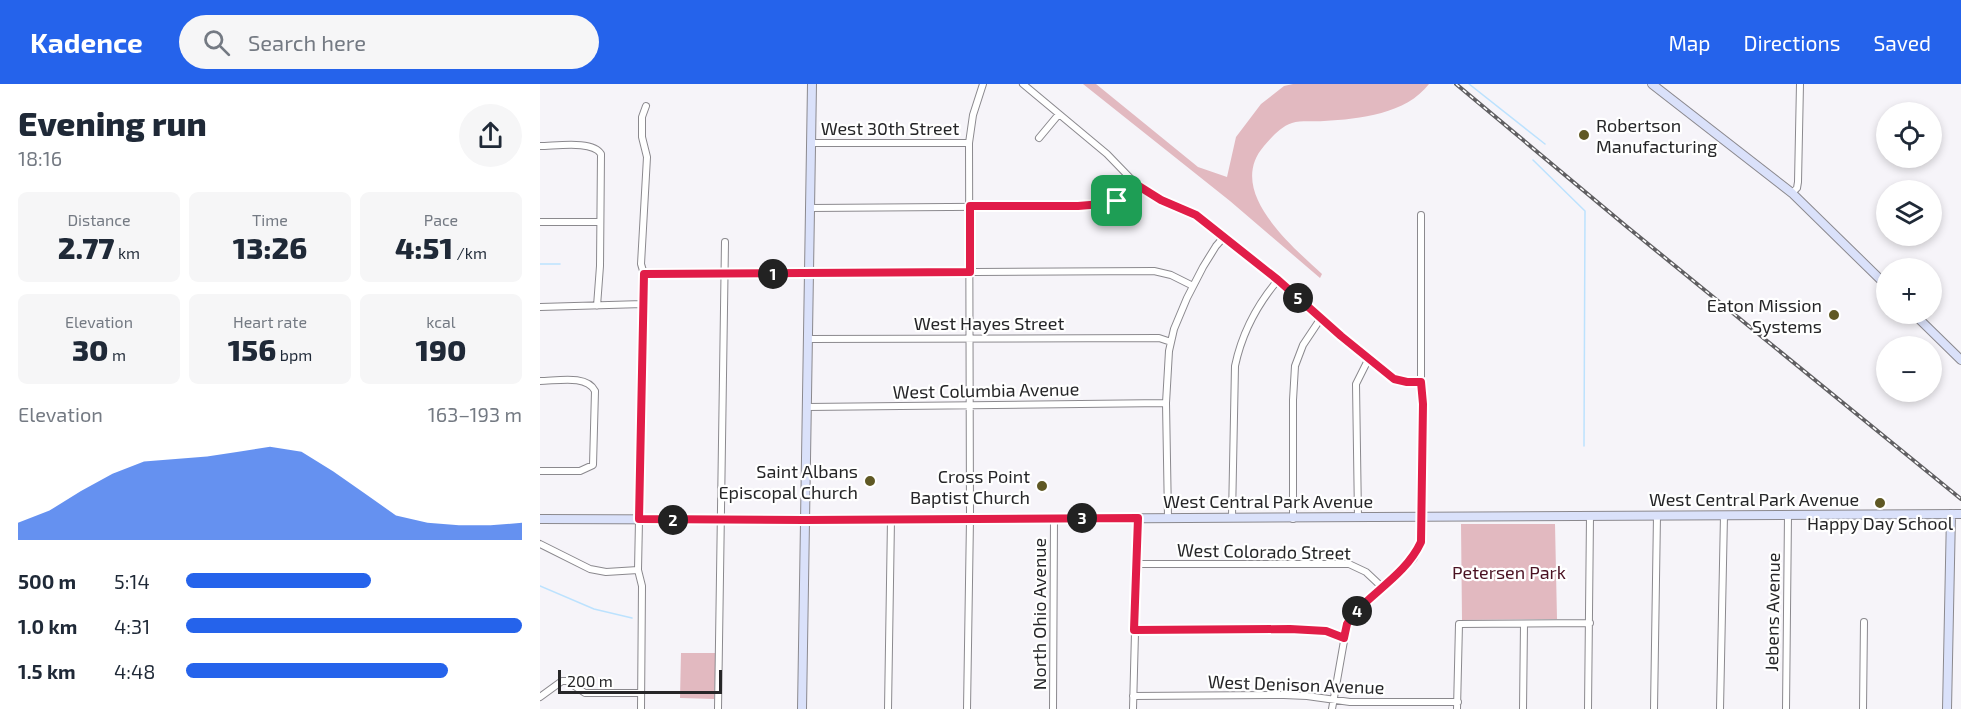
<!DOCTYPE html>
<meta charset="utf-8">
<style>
body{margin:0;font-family:"Exo 2",sans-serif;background:#f6f6f7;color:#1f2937;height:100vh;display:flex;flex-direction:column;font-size:22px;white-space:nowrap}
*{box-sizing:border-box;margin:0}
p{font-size:20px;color:#747a83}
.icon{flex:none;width:33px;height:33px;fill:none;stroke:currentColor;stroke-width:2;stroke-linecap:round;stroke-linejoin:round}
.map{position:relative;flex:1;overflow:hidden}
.side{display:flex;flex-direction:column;background:#fff;width:540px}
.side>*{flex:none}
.fabs{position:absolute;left:1336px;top:18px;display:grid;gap:12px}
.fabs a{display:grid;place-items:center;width:66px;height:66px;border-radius:50%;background:#fff;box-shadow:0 3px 9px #0003;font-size:30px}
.scale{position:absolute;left:18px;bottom:15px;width:164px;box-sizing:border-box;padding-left:6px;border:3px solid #262628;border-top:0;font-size:16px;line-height:21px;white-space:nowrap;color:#262628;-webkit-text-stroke:4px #fff;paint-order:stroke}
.pin{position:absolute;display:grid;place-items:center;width:51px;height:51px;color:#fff;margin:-26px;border-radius:12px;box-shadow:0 3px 9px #0006}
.km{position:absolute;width:30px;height:30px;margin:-15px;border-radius:50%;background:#222;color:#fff;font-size:16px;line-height:30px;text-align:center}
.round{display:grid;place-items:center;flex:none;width:63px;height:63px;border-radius:32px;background:#f6f6f7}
.summary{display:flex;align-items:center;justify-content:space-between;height:102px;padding:0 18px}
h1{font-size:33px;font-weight:800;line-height:45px}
.metrics{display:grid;grid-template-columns:repeat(3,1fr);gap:9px;height:102px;padding:6px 18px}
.metrics div{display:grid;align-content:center;border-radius:9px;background:#f6f6f7;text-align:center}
.metrics b{font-size:30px;font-weight:800}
.metrics small{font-size:16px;font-weight:400}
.metrics p{font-size:16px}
.chart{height:168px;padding:12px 18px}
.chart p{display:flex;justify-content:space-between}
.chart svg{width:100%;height:108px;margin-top:6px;fill:#2563eb;opacity:.7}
ul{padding:0 18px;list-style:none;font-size:20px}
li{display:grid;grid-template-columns:96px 72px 1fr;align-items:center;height:45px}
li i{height:15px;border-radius:8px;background:#2563eb}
header{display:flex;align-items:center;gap:36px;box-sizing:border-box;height:84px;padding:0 30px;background:#2563eb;color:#fff}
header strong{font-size:28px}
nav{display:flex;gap:33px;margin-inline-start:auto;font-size:21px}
.search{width:420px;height:54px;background:#f6f6f7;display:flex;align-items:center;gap:15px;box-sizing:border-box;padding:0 21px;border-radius:33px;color:#747a83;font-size:22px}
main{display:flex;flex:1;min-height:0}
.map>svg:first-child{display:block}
.green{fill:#e2b9c0}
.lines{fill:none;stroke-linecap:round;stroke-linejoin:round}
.stream{stroke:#bce2fe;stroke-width:1.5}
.street-casing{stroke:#8b898e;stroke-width:8}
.secondary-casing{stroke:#8b898e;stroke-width:10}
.street{stroke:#fff;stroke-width:6}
.secondary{stroke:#dae1fa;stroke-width:8}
.rail-casing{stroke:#605f62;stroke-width:4}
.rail{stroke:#fff;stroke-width:1.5;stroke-dasharray:4.5;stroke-linecap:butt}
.route-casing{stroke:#fff;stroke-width:12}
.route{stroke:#e11d48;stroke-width:8}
.poi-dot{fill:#5f5824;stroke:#fff;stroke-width:2}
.labels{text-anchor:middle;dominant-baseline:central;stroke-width:4.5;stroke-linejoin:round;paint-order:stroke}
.poi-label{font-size:18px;fill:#262628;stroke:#fff;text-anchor:end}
.street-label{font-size:18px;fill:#262628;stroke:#fff}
.park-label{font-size:18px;fill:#4a1122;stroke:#fff}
</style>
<header>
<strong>Kadence</strong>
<div class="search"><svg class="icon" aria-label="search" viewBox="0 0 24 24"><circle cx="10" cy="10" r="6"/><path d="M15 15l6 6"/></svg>Search here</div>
<nav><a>Map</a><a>Directions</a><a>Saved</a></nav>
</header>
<main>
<section class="side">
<div class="summary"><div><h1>Evening run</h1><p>18:16</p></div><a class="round"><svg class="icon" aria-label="share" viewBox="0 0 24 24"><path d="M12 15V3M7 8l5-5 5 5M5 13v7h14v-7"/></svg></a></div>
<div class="metrics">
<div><p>Distance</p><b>2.77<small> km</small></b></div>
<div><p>Time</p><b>13:26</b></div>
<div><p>Pace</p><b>4:51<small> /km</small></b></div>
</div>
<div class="metrics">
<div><p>Elevation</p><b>30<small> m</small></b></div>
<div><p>Heart rate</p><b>156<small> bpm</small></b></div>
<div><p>kcal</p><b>190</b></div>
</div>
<div class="chart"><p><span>Elevation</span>163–193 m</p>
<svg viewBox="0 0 160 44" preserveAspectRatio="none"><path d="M0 44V37L10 32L20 24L30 17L40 12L50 11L60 10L70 8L80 6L90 8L100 16L110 25L120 34L130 37L140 38L150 38L160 37V44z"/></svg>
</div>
<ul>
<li><b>500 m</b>5:14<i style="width:55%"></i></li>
<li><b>1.0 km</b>4:31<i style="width:100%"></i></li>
<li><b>1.5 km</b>4:48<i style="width:78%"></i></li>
</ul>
</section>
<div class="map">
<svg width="1421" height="625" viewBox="0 0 1421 625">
<rect width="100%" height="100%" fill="#f6f4f9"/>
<path class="green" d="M543 0H556L658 83 687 93 696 53 721 20 744 2 753 0H889C866 30 820 35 784 37 775 38 761 36 752 39 740 43 732 53 724 62 685 107 752 162 782 190L780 194 690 117Z
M921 440H1015L1017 535 922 536Z
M141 569H176L174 615 140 614Z"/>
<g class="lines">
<path class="stream" d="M929 0 1005 60
M993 76 1045 127 1044 362
M0 180H20
M0 502 54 525 92 534"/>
<g class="street-casing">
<path id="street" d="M483 0 567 70 597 101 621 115 656 131 738 196 801 252 854 295 867 298H881
M499 54 519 30
M271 59H429
M0 62C16 62 53 56 61 70L60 182 57 222
M1252 109 1257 104 1258 98 1260 0
M270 124 538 122 577 117 597 101
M0 138H60
M104 190 614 187 631 191 653 202
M0 223 103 220
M267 255 619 254 631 258
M0 297C16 297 47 290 55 307L53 381 40 387H0
M267 323 626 319
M628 433 626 319 629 267 634 245 647 214 663 183 676 162 684 153
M692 433 695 282C702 249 716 222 738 196
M818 433 816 300 829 274
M753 435V316L755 282 763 261 781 234
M0 460 50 485 66 488 98 486
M596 480H809L826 488 843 504
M594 546 750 545 786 547 804 554
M593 612 744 611 767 612 810 618H918
M0 613 22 597H27L45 609H101
M101 625 102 502 98 486 104 190 101 180 107 73 102 53V33L106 22
M178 625 185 158
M348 625 351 435
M427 625 430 435 429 59 433 31 443 0
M513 625 514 434
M593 625 598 434
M792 625 807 540 819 525 857 492 874 474 881 458 883 320 881 298V131
M917 625 919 540 1050 539
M983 625 984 540
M1048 625 1050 432
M1114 625 1117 431
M1180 625 1184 431
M1246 625 1248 430
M1323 625 1324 538"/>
</g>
<g class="secondary-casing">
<path id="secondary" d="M1112 0 1252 109 1347 202
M1374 230 1421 276
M0 435 264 436 1421 430
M262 625 272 0
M1407 625 1411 430"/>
</g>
<use href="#street" class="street"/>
<use href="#secondary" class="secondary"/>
<g class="rail-casing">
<path id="rail" d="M916 0 1086 142 1421 415"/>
</g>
<use href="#rail" class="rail"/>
</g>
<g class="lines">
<g class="route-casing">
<path id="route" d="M597 101 621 116 656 131 738 196 801 252 854 295 867 298H881L883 320 881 458C866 490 835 506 812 532L807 540 804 554 786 547 750 545 594 546 598 434 264 436 99 435 104 190 430 188V122H538L562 120 577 117Z"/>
</g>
<use href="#route" class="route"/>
</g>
<g class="poi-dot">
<circle cx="1044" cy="51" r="6"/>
<circle cx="1294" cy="231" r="6"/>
<circle cx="330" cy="397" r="6"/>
<circle cx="502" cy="402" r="6"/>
<circle cx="1340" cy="419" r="6"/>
</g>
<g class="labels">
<g class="poi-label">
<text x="1056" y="41" text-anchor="start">Robertson<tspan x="1056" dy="21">Manufacturing</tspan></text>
<text x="1282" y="221">Eaton Mission<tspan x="1282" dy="21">Systems</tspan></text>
<text x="318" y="387">Saint Albans<tspan x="318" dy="21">Episcopal Church</tspan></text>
<text x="490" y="392">Cross Point<tspan x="490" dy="21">Baptist Church</tspan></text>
<text x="1340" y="439" text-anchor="middle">Happy Day School</text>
</g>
<g class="street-label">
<text x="350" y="44">West 30th Street</text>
<text x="449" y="239">West Hayes Street</text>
<text transform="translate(446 306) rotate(-1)">West Columbia Avenue</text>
<text x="1214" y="415">West Central Park Avenue</text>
<text x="728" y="417">West Central Park Avenue</text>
<text transform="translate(724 467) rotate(1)">West Colorado Street</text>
<text transform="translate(1232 528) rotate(-89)">Jebens Avenue</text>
<text transform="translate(499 530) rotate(-90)">North Ohio Avenue</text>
<text transform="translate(756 600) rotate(2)">West Denison Avenue</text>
</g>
<g class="park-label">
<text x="969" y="488">Petersen Park</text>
</g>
</g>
</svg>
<div class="fabs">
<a><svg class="icon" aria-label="locate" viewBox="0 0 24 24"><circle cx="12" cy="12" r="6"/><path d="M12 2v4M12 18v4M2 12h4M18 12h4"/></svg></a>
<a><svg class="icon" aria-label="layers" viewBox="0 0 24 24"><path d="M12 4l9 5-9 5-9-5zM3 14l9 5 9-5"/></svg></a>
<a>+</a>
<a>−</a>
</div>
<div class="scale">200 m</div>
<div class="pin" style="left:577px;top:117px;background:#1e9e55"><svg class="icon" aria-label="arrive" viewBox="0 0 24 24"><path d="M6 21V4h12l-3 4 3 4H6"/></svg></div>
<b class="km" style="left:233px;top:190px">1</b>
<b class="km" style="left:133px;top:436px">2</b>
<b class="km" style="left:542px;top:434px">3</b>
<b class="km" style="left:817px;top:527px">4</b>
<b class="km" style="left:758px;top:214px">5</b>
</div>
</main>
